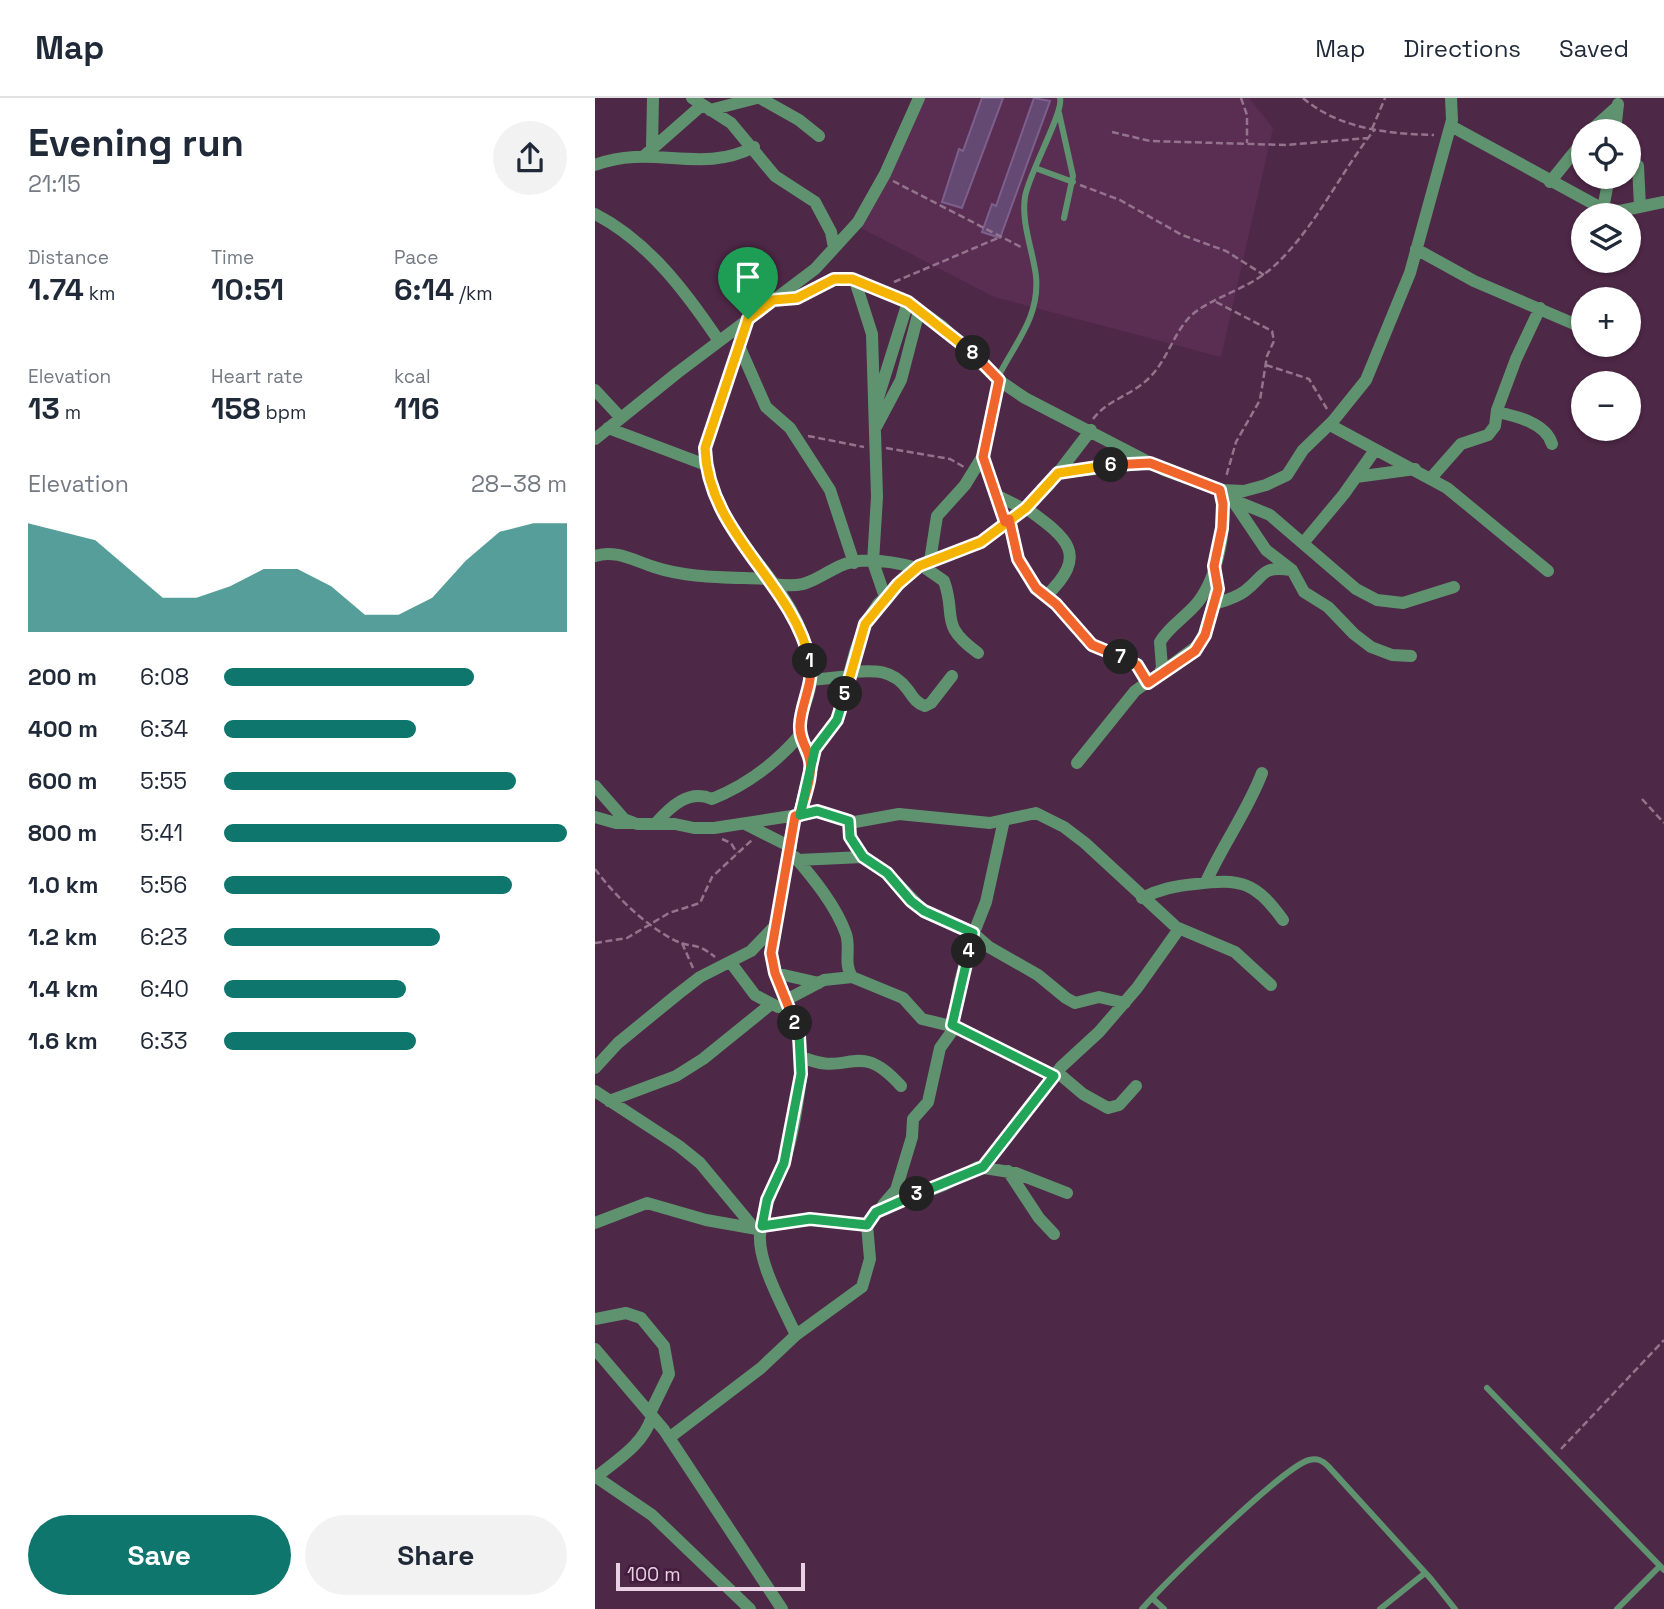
<!DOCTYPE html>
<meta charset="utf-8">
<style>
body{margin:0;font-family:"Space Grotesk",sans-serif;background:#f2f2f3;color:#1f2937;height:100vh;display:flex;flex-direction:column;font-size:26px;white-space:nowrap}
*{box-sizing:border-box;margin:0}
p{font-size:23px;color:#747a83}
.icon{flex:none;width:38px;height:38px;fill:none;stroke:currentColor;stroke-width:2;stroke-linecap:round;stroke-linejoin:round}
.map{position:relative;flex:1;overflow:hidden}
.details{display:flex;flex-direction:column;background:#fff;width:595px}
.details>*{flex:none}
.buttons{position:absolute;left:976px;top:21px;display:grid;gap:14px}
.buttons a{display:grid;place-items:center;width:70px;height:70px;border-radius:50%;background:#fff;box-shadow:0 2px 5px #0004;font-size:35px}
.scale{position:absolute;left:21px;bottom:18px;width:189px;box-sizing:border-box;padding-left:7px;border:4px solid #ead1e4;border-top:0;font-size:19px;line-height:24px;white-space:nowrap;color:#ead1e4;-webkit-text-stroke:5px #421d3d;paint-order:stroke}
.pin{position:absolute;display:grid;place-items:center;width:60px;height:60px;color:#fff;margin:-72px -30px;border-radius:50% 50% 50% 0;rotate:-45deg;box-shadow:0 0 7px #0007}
.pin .icon{rotate:45deg}
.km{position:absolute;width:35px;height:35px;margin:-18px;border-radius:50%;background:#222;color:#fff;font-size:19px;line-height:35px;text-align:center}
.round{display:grid;place-items:center;flex:none;width:74px;height:74px;border-radius:37px;background:#f2f2f3}
.headline{display:flex;align-items:center;justify-content:space-between;height:119px;padding:0 28px}
h1{font-size:38px;font-weight:700;line-height:52px}
.metrics{display:grid;grid-template-columns:repeat(3,1fr);gap:10px;height:119px;padding:7px 28px}
.metrics div{display:grid;align-content:center}
.metrics b{font-size:30px;font-weight:700}
.metrics small{font-size:19px;font-weight:400}
.metrics p{font-size:19px}
.chart{height:196px;padding:14px 28px}
.chart p{display:flex;justify-content:space-between}
.chart svg{width:100%;height:126px;margin-top:7px;fill:#0f766e;opacity:.7}
.action{display:flex;gap:14px;margin-top:auto;padding:14px 28px}
.action a{flex:1;height:80px;border-radius:42px;background:#0f766e;color:#fff;font-size:28px;font-weight:700;line-height:80px;text-align:center}
.action a+a{background:#f2f2f3;color:#1f2937}
ul{padding:0 28px;list-style:none;font-size:23px}
li{display:grid;grid-template-columns:112px 84px 1fr;align-items:center;height:52px}
li i{height:18px;border-radius:9px;background:#0f766e}
header{display:flex;align-items:center;gap:42px;box-sizing:border-box;height:98px;padding:0 35px;background:#fff;border-bottom:2px solid #e0e1e3}
header strong{font-size:33px}
nav{display:flex;gap:38px;margin-inline-start:auto;font-size:24px}
main{display:flex;flex:1;min-height:0}
.map>svg:first-child{display:block}
.built{fill:#5a2e53}
.building{fill:#644973;stroke:#7c608b;stroke-width:2}
.lines{fill:none;stroke-linecap:round;stroke-linejoin:round}
.path{stroke:#94748d;stroke-width:2.5;stroke-dasharray:7 3.5;stroke-linecap:butt}
.service{stroke:#5f936f;stroke-width:6}
.minor{stroke:#5f936f;stroke-width:12}
.split-1-casing{stroke:#fff;stroke-width:14}
.split-2-casing{stroke:#fff;stroke-width:14}
.split-3-casing{stroke:#fff;stroke-width:14}
.split-4-casing{stroke:#fff;stroke-width:14}
.split-5-casing{stroke:#fff;stroke-width:14}
.split-6-casing{stroke:#fff;stroke-width:14}
.split-7-casing{stroke:#fff;stroke-width:14}
.split-8-casing{stroke:#fff;stroke-width:14}
.split-9-casing{stroke:#fff;stroke-width:14}
.split-1{stroke:#f5b400;stroke-width:9}
.split-2{stroke:#f0652b;stroke-width:9}
.split-3{stroke:#22a559;stroke-width:9}
.split-4{stroke:#22a559;stroke-width:9}
.split-5{stroke:#22a559;stroke-width:9}
.split-6{stroke:#f5b400;stroke-width:9}
.split-7{stroke:#f0652b;stroke-width:9}
.split-8{stroke:#f0652b;stroke-width:9}
.split-9{stroke:#f5b400;stroke-width:9}
</style>
<header>
<strong>Map</strong>
<nav><a>Map</a><a>Directions</a><a>Saved</a></nav>
</header>
<main>
<section class="details">
<div class="headline"><div><h1>Evening run</h1><p>21:15</p></div><a class="round"><svg class="icon" aria-label="share" viewBox="0 0 24 24"><path d="M12 15V3M7 8l5-5 5 5M5 13v7h14v-7"/></svg></a></div>
<div class="metrics">
<div><p>Distance</p><b>1.74<small> km</small></b></div>
<div><p>Time</p><b>10:51</b></div>
<div><p>Pace</p><b>6:14<small> /km</small></b></div>
</div>
<div class="metrics">
<div><p>Elevation</p><b>13<small> m</small></b></div>
<div><p>Heart rate</p><b>158<small> bpm</small></b></div>
<div><p>kcal</p><b>116</b></div>
</div>
<div class="chart"><p><span>Elevation</span>28–38 m</p>
<svg viewBox="0 0 160 44" preserveAspectRatio="none"><path d="M0 44V6L10 9L20 12L30 22L40 32L50 32L60 28L70 22L80 22L90 28L100 38L110 38L120 32L130 19L140 9L150 6L160 6V44z"/></svg>
</div>
<ul>
<li><b>200 m</b>6:08<i style="width:73%"></i></li>
<li><b>400 m</b>6:34<i style="width:56%"></i></li>
<li><b>600 m</b>5:55<i style="width:85%"></i></li>
<li><b>800 m</b>5:41<i style="width:100%"></i></li>
<li><b>1.0 km</b>5:56<i style="width:84%"></i></li>
<li><b>1.2 km</b>6:23<i style="width:63%"></i></li>
<li><b>1.4 km</b>6:40<i style="width:53%"></i></li>
<li><b>1.6 km</b>6:33<i style="width:56%"></i></li>
</ul>
<div class="action"><a>Save</a><a>Share</a></div>
</section>
<div class="map">
<svg width="1069" height="1511" viewBox="0 0 1069 1511">
<rect width="100%" height="100%" fill="#4e2847"/>
<path class="built" d="M324 0H654L678 30 626 259 399 199 266 130Z"/>
<path class="building" d="M387 0H408L367 110 347 104 364 51 368 53Z
M439 0 455 3 405 140 387 134 397 106 401 108Z"/>
<g class="lines">
<path class="path" d="M646 0 652 17V45
M708 0C744 31 794 36 839 37
M777 31 790 0
M517 34 555 43 691 47 773 40
M298 83 426 149
M485 87 525 102 587 137 631 153 669 177
M299 184 403 140
M621 204 677 233 679 243 672 258 665 302 641 344 631 379
M671 267 714 281 732 311
M498 321C514 300 538 298 557 277 575 257 581 227 603 212 627 196 656 189 678 169 720 131 744 76 780 31
M213 338 269 349
M291 350 355 361 369 369
M1047 701 1069 725
M127 741 136 745 142 755
M0 771C20 798 51 828 81 843 99 851 100 843 120 859
M0 845 32 840 74 815 105 805 117 779 158 741
M87 845 98 870
M966 1351 1069 1242"/>
<path class="service" d="M464 15 478 78 469 120
M440 70 478 84
M402 281C419 246 445 220 441 178 438 153 426 125 430 99 433 77 469 14 465 0
M892 1290 1069 1472
M557 1500 569 1511
M547 1511C570 1485 688 1369 714 1362 722 1360 727 1362 733 1368L836 1481 860 1511
M785 1511 830 1475
M1022 1511 1065 1468"/>
<path class="minor" d="M97 0 136 25 180 78 220 104 236 134 239 150
M165 0 204 22 224 38
M115 12 162 0
M856 28 1008 111 1025 113 1069 104
M995 33 1023 8
M1020 33 1023 6
M57 50 58 0
M49 58 107 7
M1034 65 1043 68 1045 108
M0 67C57 45 105 77 159 49
M955 84 989 42
M1008 111 1014 79
M0 116C53 143 91 194 124 243
M821 151 879 183 984 228
M260 183 277 236 282 399 278 464 290 499
M178 202 202 200 239 181H257L281 190 313 204 348 229 402 281 430 300 569 372 625 392 649 393 671 387 692 377 708 352 738 323 771 282 815 175 857 22 856 0
M153 221 110 350C113 434 185 469 209 541 213 552 218 566 217 577 213 618 193 617 215 664
M145 250 171 309 195 330 235 392 259 465
M404 282 388 359 410 424
M0 292 26 320
M282 303 313 204
M902 314C921 318 951 325 957 346
M735 327 852 390 953 473
M281 329 306 282 324 213
M13 330 111 367
M0 341 82 275 220 171 263 124 290 76 324 0
M463 375 555 365
M761 379 820 371
M836 380 866 346 893 337 900 328 902 312 921 261 945 210
M401 397 429 411
M626 397 675 417 761 491 782 502 808 505 859 489
M636 400 671 452 697 472 709 494 733 509 759 536 776 549 797 557 816 558
M431 410C472 440 495 456 451 498
M414 421 423 461 441 490 461 506 497 547 543 567 553 585
M709 444 749 396 780 352
M0 458C20 451 40 463 59 469 95 481 137 479 175 481
M335 463 342 418 370 387 389 356
M326 467 349 483C362 519 343 526 383 555
M178 486C213 491 216 482 245 468 267 458 300 464 322 470
M619 506C629 503 641 500 650 493 671 477 665 468 696 472
M256 574C279 572 298 571 313 592 318 599 321 605 330 608L336 605 357 578
M563 577 606 545 623 491 620 471
M216 582 255 578
M482 665 540 593 565 575 567 569 565 544C574 528 591 519 603 504 623 478 634 425 625 392
M0 688 29 721 42 726H80L99 730H119L222 714 260 724 304 716 395 725 441 715 469 729 490 745 581 829 640 854 676 887
M200 717 176 855C184 897 210 933 206 978 203 1005 198 1040 188 1067 179 1090 167 1111 165 1137 163 1165 189 1211 201 1237
M204 717 220 651 242 622 260 554 270 526 283 506 324 468 386 444 431 410 453 388 496 332
M0 719 21 725H37
M254 723 255 739 268 759
M61 725C76 708 94 691 117 701 152 687 181 665 205 637
M152 727 196 749
M200 759C219 781 241 808 251 836 256 851 248 865 257 879L308 900 327 921 360 929 459 978
M203 762 268 759 292 775 329 813 378 835 394 849 443 877 471 900 480 905 504 899 530 905
M611 784C628 746 652 714 667 675
M547 800C565 791 580 788 600 786 646 780 661 784 688 822
M136 865 160 897 183 909
M180 875 224 885
M191 902 229 882 257 879
M357 927 365 884 376 842 391 804 409 722
M205 958C255 982 261 938 306 988
M0 970 23 945 83 896 105 879 156 853 179 829
M462 974 488 996 513 1010 524 1007 541 988
M0 993 84 1048 105 1065 159 1130
M14 1003 81 978 108 961 176 906
M388 1070 466 969 504 934 542 890 584 831
M413 1073 444 1120 459 1136
M288 1107 301 1092 317 1039 318 1021 333 1004 345 950 360 929
M0 1125 52 1105 111 1122 162 1131
M167 1128 215 1121 272 1127
M0 1221 31 1215 46 1220 69 1248 74 1276 55 1315
M0 1251 69 1332 187 1511
M74 1340 166 1270 201 1237 267 1189 275 1161 272 1127 281 1114 349 1087 383 1069 421 1075 472 1095
M1 1379 57 1417 155 1511
M0 1380C23 1361 47 1348 57 1319"/>
</g>
<g class="lines">
<g class="split-1-casing">
<path id="split-1" d="M153 221 110 350C113 436 197 483 215 563"/>
</g>
<g class="split-2-casing">
<path id="split-2" d="M200 925 180 875 176 855 200 718 205 717C208 702 218 679 215 663 213 650 204 642 205 627 206 605 219 586 215 563"/>
</g>
<g class="split-3-casing">
<path id="split-3" d="M200 925 204 937 206 976 189 1065 172 1102 167 1128 215 1121 272 1127 281 1114 322 1096"/>
</g>
<g class="split-4-casing">
<path id="split-4" d="M322 1096 388 1069 459 978 357 927 374 853"/>
</g>
<g class="split-5-casing">
<path id="split-5" d="M250 596 242 622 220 651 205 717 222 713 254 723 255 739 268 759 292 775 316 803 329 813 378 835 374 853"/>
</g>
<g class="split-6-casing">
<path id="split-6" d="M250 596 270 526 303 486 324 468 386 444 431 410 463 375 516 367"/>
</g>
<g class="split-7-casing">
<path id="split-7" d="M516 367 555 365 625 392 628 406 627 430 619 468 623 491 610 537 600 553 553 585 542 567 526 559"/>
</g>
<g class="split-8-casing">
<path id="split-8" d="M378 255 404 282 388 359 410 424 414 421 423 461 441 490 461 506 497 547 526 559"/>
</g>
<g class="split-9-casing">
<path id="split-9" d="M153 221 178 202 202 200 239 181H257L313 204 378 255"/>
</g>
<use href="#split-1" class="split-1"/>
<use href="#split-2" class="split-2"/>
<use href="#split-3" class="split-3"/>
<use href="#split-4" class="split-4"/>
<use href="#split-5" class="split-5"/>
<use href="#split-6" class="split-6"/>
<use href="#split-7" class="split-7"/>
<use href="#split-8" class="split-8"/>
<use href="#split-9" class="split-9"/>
</g>
</svg>
<div class="buttons">
<a><svg class="icon" aria-label="locate" viewBox="0 0 24 24"><circle cx="12" cy="12" r="6"/><path d="M12 2v4M12 18v4M2 12h4M18 12h4"/></svg></a>
<a><svg class="icon" aria-label="layers" viewBox="0 0 24 24"><path d="M12 4l9 5-9 5-9-5zM3 14l9 5 9-5"/></svg></a>
<a>+</a>
<a>−</a>
</div>
<div class="scale">100 m</div>
<div class="pin" style="left:153px;top:221px;background:#1e9e55"><svg class="icon" aria-label="arrive" viewBox="0 0 24 24"><path d="M6 21V4h12l-3 4 3 4H6"/></svg></div>
<b class="km" style="left:215px;top:563px">1</b>
<b class="km" style="left:200px;top:925px">2</b>
<b class="km" style="left:322px;top:1096px">3</b>
<b class="km" style="left:374px;top:853px">4</b>
<b class="km" style="left:250px;top:596px">5</b>
<b class="km" style="left:516px;top:367px">6</b>
<b class="km" style="left:526px;top:559px">7</b>
<b class="km" style="left:378px;top:255px">8</b>
</div>
</main>
